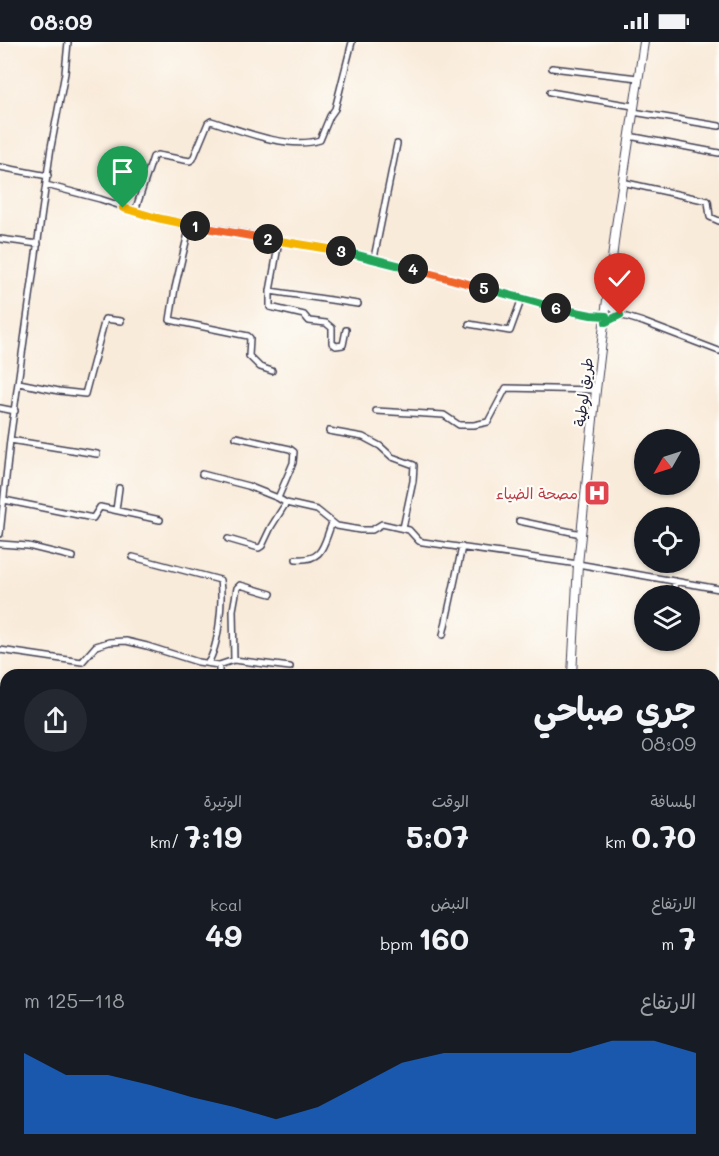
<!DOCTYPE html>
<html lang="ar">
<meta charset="utf-8">
<style>
body{margin:0;font-family:Mali,"Playpen Sans Arabic",sans-serif;background:#242831;color:#f1f3f6;direction:rtl;height:100vh;display:flex;flex-direction:column;font-size:22px;white-space:nowrap}
*{box-sizing:border-box;margin:0}
p{font-size:20px;color:#9ea1a6}
.icon{flex:none;width:33px;height:33px;fill:none;stroke:currentColor;stroke-width:2;stroke-linecap:round;stroke-linejoin:round}
.map{position:relative;flex:1;overflow:hidden;direction:ltr}
.sheet{position:absolute;left:0px;top:627px;width:720px;height:488px;display:flex;flex-direction:column;background:#171b24;border-radius:18px 18px 0 0;box-shadow:0 2px 4px #0004;direction:rtl}
.sheet>*{flex:none}
.needle{width:39px;rotate:231deg}
.controls{position:absolute;left:634px;top:387px;display:grid;gap:12px}
.controls a{display:grid;place-items:center;width:66px;height:66px;border-radius:50%;background:#171b24;box-shadow:0 2px 4px #0004;font-size:30px}
.pin{position:absolute;display:grid;place-items:center;width:51px;height:51px;color:#fff;margin:-62px -26px;border-radius:50% 50% 50% 0;rotate:-45deg;box-shadow:0 0 6px #0007}
.pin .icon{rotate:45deg}
.km{position:absolute;width:30px;height:30px;margin:-15px;border-radius:50%;background:#222;color:#fff;font-size:16px;line-height:30px;text-align:center}
.round{display:grid;place-items:center;flex:none;width:63px;height:63px;border-radius:32px;background:#242831}
.headline{display:flex;align-items:center;justify-content:space-between;height:102px;padding:0 24px}
h1{font-size:33px;font-weight:700;line-height:45px}
.figures{display:grid;grid-template-columns:repeat(3,1fr);gap:9px;height:102px;padding:6px 24px}
.figures div{display:grid;align-content:center}
.figures b{font-size:30px;font-weight:700}
.figures small{font-size:16px;font-weight:400}
.figures p{font-size:16px}
.chart{height:168px;padding:12px 24px}
.chart p{display:flex;justify-content:space-between}
.chart svg{width:100%;height:108px;margin-top:6px;fill:#1a73e8;opacity:.7}
.status{display:flex;justify-content:space-between;align-items:center;height:42px;padding:0 30px;background:#171b24;direction:ltr}
.status svg{height:16px;fill:currentColor}
.map>svg:first-child{display:block}
.lines{fill:none;stroke-linecap:round;stroke-linejoin:round}
.street-casing{stroke:#424053;stroke-width:8}
.secondary-casing{stroke:#424053;stroke-width:10}
.primary-casing{stroke:#424053;stroke-width:10}
.street{stroke:#fff;stroke-width:5}
.secondary{stroke:#fff;stroke-width:8}
.primary{stroke:#fff;stroke-width:8}
.split-1-casing{stroke:#fff;stroke-width:12}
.split-2-casing{stroke:#fff;stroke-width:12}
.split-3-casing{stroke:#fff;stroke-width:12}
.split-4-casing{stroke:#fff;stroke-width:12}
.split-5-casing{stroke:#fff;stroke-width:12}
.split-6-casing{stroke:#fff;stroke-width:12}
.split-7-casing{stroke:#fff;stroke-width:12}
.split-1{stroke:#f5b400;stroke-width:8}
.split-2{stroke:#f0652b;stroke-width:8}
.split-3{stroke:#f5b400;stroke-width:8}
.split-4{stroke:#22a559;stroke-width:8}
.split-5{stroke:#f0652b;stroke-width:8}
.split-6{stroke:#22a559;stroke-width:8}
.split-7{stroke:#22a559;stroke-width:8}
.labels{text-anchor:middle;dominant-baseline:central;stroke-width:4.5;stroke-linejoin:round;paint-order:stroke}
.street-label{font-size:15px;fill:#22223b;stroke:#fdfcf7}
.health-label{font-size:15px;fill:#be3a42;stroke:#fdfcf7;text-anchor:end}
</style>
<div class="status"><b>08:09</b><svg viewBox="0 0 49 12"><path d="M0 12V9h3v3zM5 12V6h3v6zM10 12V3h3v9zM15 12V0h3v12zM26 1h20v11H26zM47 4h2v5h-2z"/></svg></div>
<div class="map">
<svg width="719" height="1114" viewBox="0 0 719 1114">
<rect width="100%" height="100%" fill="#fdfcf7"/>
<filter id="ink" filterUnits="userSpaceOnUse"><feTurbulence type="fractalNoise" baseFrequency=".0167" numOctaves="2"/><feDisplacementMap in="SourceGraphic" scale="12" xChannelSelector="R" yChannelSelector="G"/><feConvolveMatrix kernelMatrix="1 2 1 2 8 2 1 2 1" color-interpolation-filters="sRGB"/></filter>
<filter id="wash" filterUnits="userSpaceOnUse"><feTurbulence type="fractalNoise" baseFrequency=".008" numOctaves="4" result="noise"/><feDisplacementMap in="SourceGraphic" scale="24" xChannelSelector="R" yChannelSelector="G"/><feGaussianBlur stdDeviation="1.35" result="paint"/><feColorMatrix in="noise" values="0 0 0 0 0 0 0 0 0 0 0 0 0 0 0 0 0 1.4 0 .05"/><feComposite in="paint" operator="in"/></filter>
<g filter="url(#wash)">
<rect width="100%" height="100%" fill="#f9ebda"/>
</g>
<g filter="url(#ink)">
<g class="lines">
<g class="street-casing">
<path id="street" d="M552 26 638 36
M550 50 633 64
M633 70 719 84
M629 94 719 111
M0 125 48 134
M622 140 708 159 710 175 719 179
M46 143 100 157 157 176 348 210 576 271 606 274
M135 169 153 115 157 113 190 119 193 117 208 81 211 79C242 89 288 108 320 98L330 74 335 67 352 0
M190 183 175 246 170 278 248 294 250 296 249 314 260 325 272 329
M0 197 38 202
M279 199 270 249 358 262
M374 216 397 102
M270 249V265L304 273 309 279 326 281 332 286V301L336 304 343 303 346 288
M607 262 620 273 643 280 719 309
M606 280 620 273
M469 282 510 289 522 256
M19 341 59 349 85 352 105 277 121 279
M0 366 15 369
M376 369 444 373 459 383H474L488 380 506 346 596 348
M329 389 363 395 380 404 392 415 414 423 413 439 403 486
M236 395 290 407 294 410 293 421 278 456 286 461
M10 398 97 412
M202 432 248 444 278 456
M4 458 93 476 100 465 160 478
M116 468 119 446
M519 479 581 492
M0 492 10 398 51 105 65 31 68 0
M228 497 259 506 262 504 271 485 286 461 317 468 337 484 360 488H372L382 482 409 488 419 499 423 500 578 522 719 547
M0 502 28 504 73 515
M133 515 220 538C223 560 219 603 208 621
M296 517C324 519 323 503 332 481
M673 554 675 539
M443 593 462 505
M0 608 82 620 96 604 109 600 126 599 147 604 198 620 219 623 234 618 290 625
M234 618 233 568 237 546 240 543 271 552
M219 633V623
M714 690H719
M0 704 6 705
M0 980 6 981
M714 1003 718 992
M714 1055 719 1053
M147 1108 164 1114
M536 1108 569 1114
M9 1114 12 1108
M406 1114V1108
M516 1114 517 1108
M635 1114V1108"/>
</g>
<g class="secondary-casing">
<path id="secondary" d="M0 827 6 828
M714 829H719"/>
</g>
<g class="primary-casing">
<path id="primary" d="M572 633 578 522 596 348 616 184 644 0
M536 1114V1108"/>
</g>
<use href="#street" class="street"/>
<use href="#secondary" class="secondary"/>
<use href="#primary" class="primary"/>
</g>
</g>
<g class="lines" filter="url(#ink)">
<g class="split-1-casing">
<path id="split-1" d="M123 166 157 176 195 184"/>
</g>
<g class="split-2-casing">
<path id="split-2" d="M195 184 268 197"/>
</g>
<g class="split-3-casing">
<path id="split-3" d="M268 197 341 209"/>
</g>
<g class="split-4-casing">
<path id="split-4" d="M341 209 413 227"/>
</g>
<g class="split-5-casing">
<path id="split-5" d="M413 227 484 246"/>
</g>
<g class="split-6-casing">
<path id="split-6" d="M484 246 556 266"/>
</g>
<g class="split-7-casing">
<path id="split-7" d="M556 266 591 273 606 274V280L620 273"/>
</g>
<use href="#split-1" class="split-1"/>
<use href="#split-2" class="split-2"/>
<use href="#split-3" class="split-3"/>
<use href="#split-4" class="split-4"/>
<use href="#split-5" class="split-5"/>
<use href="#split-6" class="split-6"/>
<use href="#split-7" class="split-7"/>
</g>
<defs>
<g id="hospital-square" transform="scale(1.35)"><rect x="-9" y="-9" width="18" height="18" rx="4" fill="#e0444e" stroke="#fdfcf7"/><path d="M-5-5h3v3.5h4V-5h3V5h-3V1.5h-4V5h-3Z" fill="#fff"/></g>
</defs>
<g fill-rule="evenodd">
<use href="#hospital-square" x="597" y="451"/>
</g>
<g class="labels">
<g class="street-label">
<text transform="translate(583 350) rotate(-83)">طريق لوطية</text>
</g>
<g class="health-label">
<text x="578" y="451">مصحة الضياء</text>
</g>
</g>
</svg>
<div class="controls">
<a><svg class="needle" viewBox="-14 -14 28 28"><path d="M0-13l5 13h-10z" fill="#e53935"/><path d="M0 13l5-13h-10z" fill="#9ea1a6"/></svg></a>
<a><svg class="icon" aria-label="locate" viewBox="0 0 24 24"><circle cx="12" cy="12" r="6"/><path d="M12 2v4M12 18v4M2 12h4M18 12h4"/></svg></a>
<a><svg class="icon" aria-label="layers" viewBox="0 0 24 24"><path d="M12 4l9 5-9 5-9-5zM3 14l9 5 9-5"/></svg></a>
</div>
<div class="pin" style="left:123px;top:166px;background:#1e9e55"><svg class="icon" aria-label="arrive" viewBox="0 0 24 24"><path d="M6 21V4h12l-3 4 3 4H6"/></svg></div>
<div class="pin" style="left:620px;top:273px;background:#d93025"><svg class="icon" aria-label="check" viewBox="0 0 24 24"><path d="M5 12l5 5 9-10"/></svg></div>
<b class="km" style="left:195px;top:184px">1</b>
<b class="km" style="left:268px;top:197px">2</b>
<b class="km" style="left:341px;top:209px">3</b>
<b class="km" style="left:413px;top:227px">4</b>
<b class="km" style="left:484px;top:246px">5</b>
<b class="km" style="left:556px;top:266px">6</b>
<section class="sheet">
<div class="headline"><div><h1>جري صباحي</h1><p>08:09</p></div><a class="round"><svg class="icon" aria-label="share" viewBox="0 0 24 24"><path d="M12 15V3M7 8l5-5 5 5M5 13v7h14v-7"/></svg></a></div>
<div class="figures">
<div><p>المسافة</p><b>0.70<small> km</small></b></div>
<div><p>الوقت</p><b>5:07</b></div>
<div><p>الوتيرة</p><b>7:19<small> /km</small></b></div>
</div>
<div class="figures">
<div><p>الارتفاع</p><b>7<small> m</small></b></div>
<div><p>النبض</p><b>160<small> bpm</small></b></div>
<div><p>kcal</p><b>49</b></div>
</div>
<div class="chart"><p><span>الارتفاع</span>118–125 m</p>
<svg viewBox="0 0 160 44" preserveAspectRatio="none"><path d="M0 44V11L10 20L20 20L30 24L40 29L50 33L60 38L70 33L80 24L90 15L100 11L110 11L120 11L130 11L140 6L150 6L160 11V44z"/></svg>
</div>
</section>
</div>
